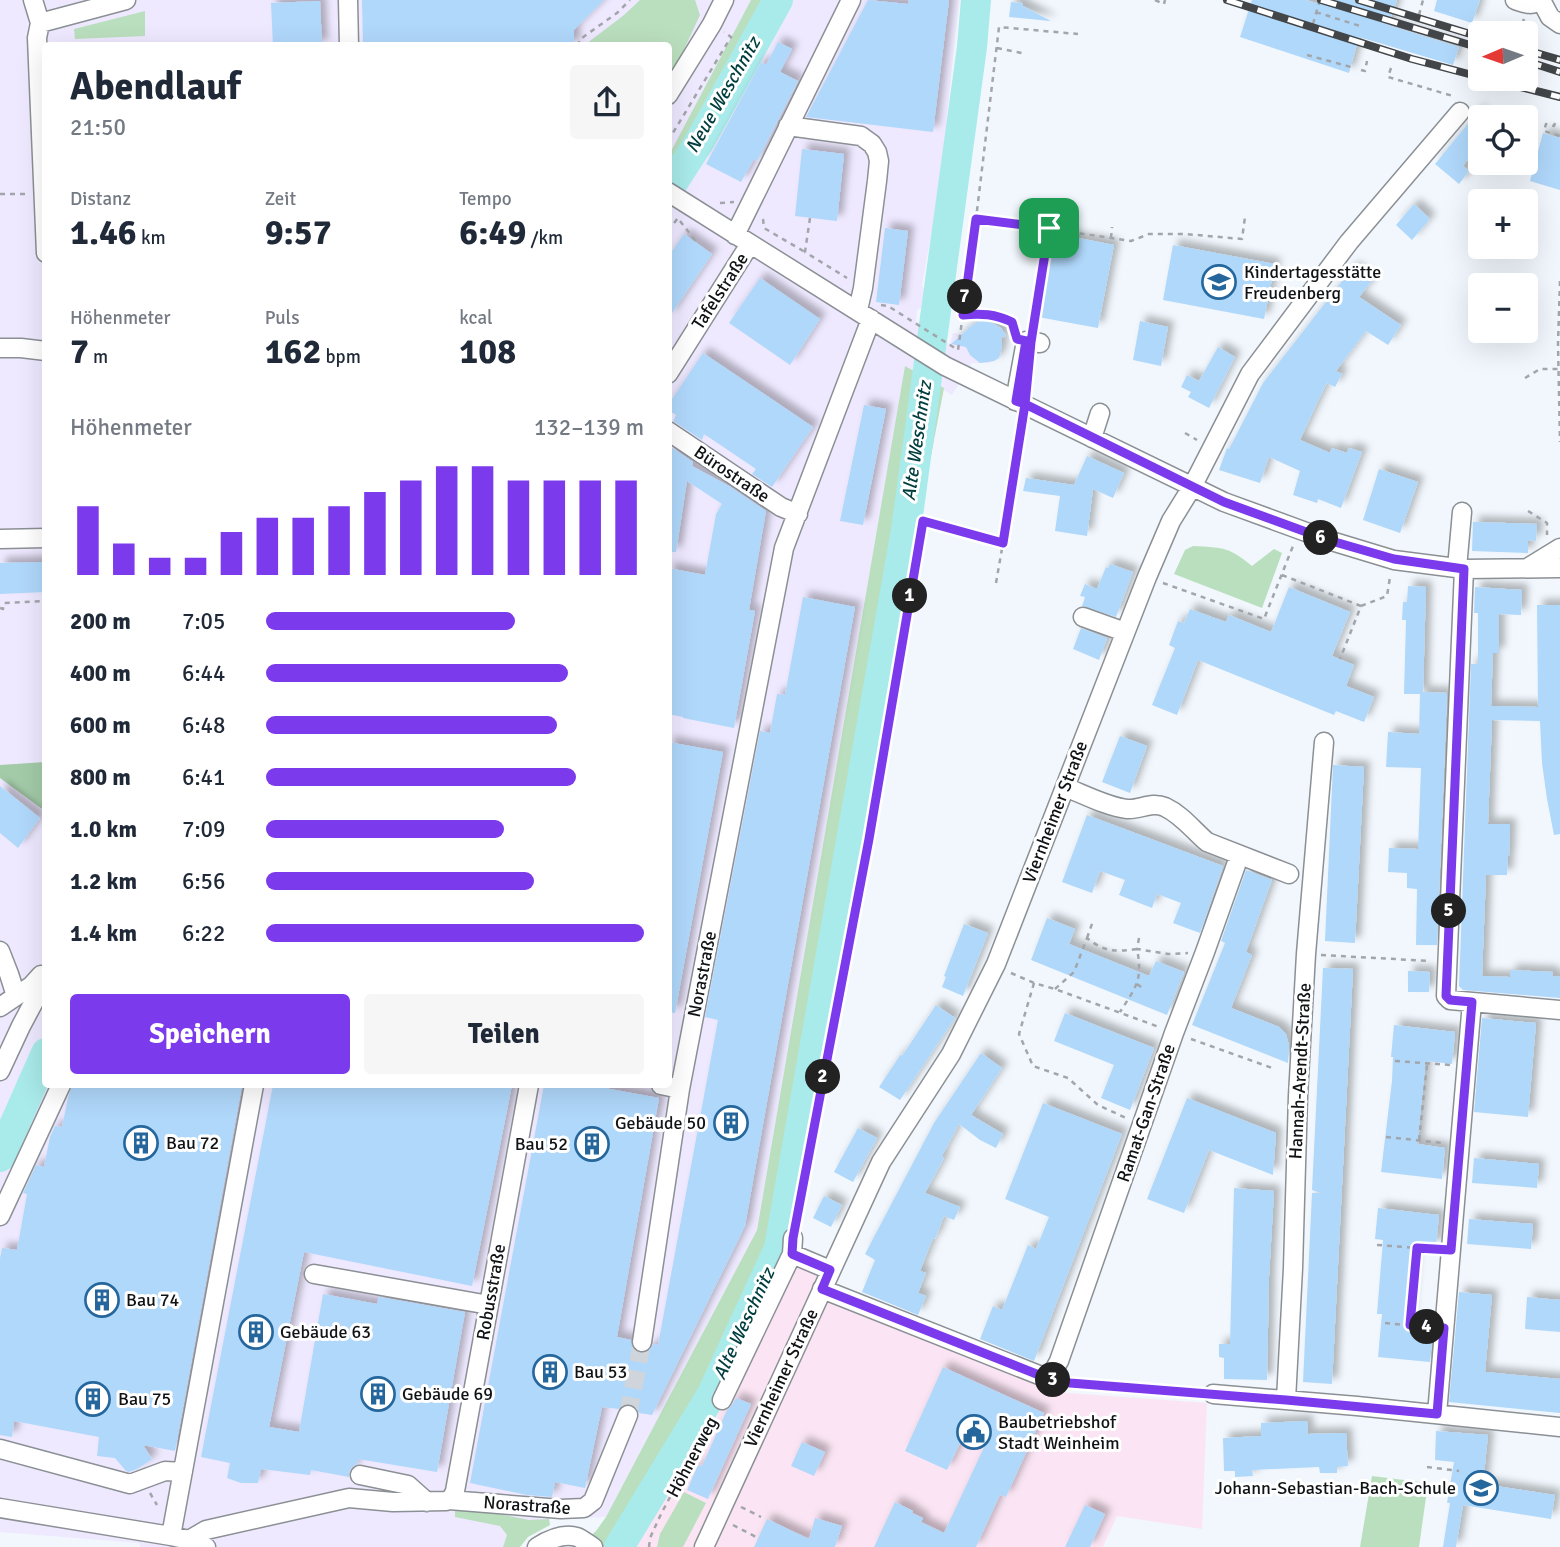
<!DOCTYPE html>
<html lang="de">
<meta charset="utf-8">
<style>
body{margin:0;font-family:Signika,sans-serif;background:#f6f6f7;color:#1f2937;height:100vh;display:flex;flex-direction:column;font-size:26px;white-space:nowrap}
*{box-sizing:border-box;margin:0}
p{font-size:23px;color:#747a83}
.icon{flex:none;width:38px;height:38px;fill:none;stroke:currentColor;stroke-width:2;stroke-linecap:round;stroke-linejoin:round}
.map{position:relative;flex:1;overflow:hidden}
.sheet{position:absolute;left:42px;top:42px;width:630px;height:1046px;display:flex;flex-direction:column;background:#fff;border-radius:7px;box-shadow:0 7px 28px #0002}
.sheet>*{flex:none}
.needle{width:46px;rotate:268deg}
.fabs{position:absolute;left:1468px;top:21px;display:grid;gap:14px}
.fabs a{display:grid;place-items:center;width:70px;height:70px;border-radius:7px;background:#fff;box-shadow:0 7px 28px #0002;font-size:35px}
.pin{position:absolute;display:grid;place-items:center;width:60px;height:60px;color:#fff;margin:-30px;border-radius:14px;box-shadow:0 4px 10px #0006}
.km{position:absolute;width:35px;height:35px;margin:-18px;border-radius:50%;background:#222;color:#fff;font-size:19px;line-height:35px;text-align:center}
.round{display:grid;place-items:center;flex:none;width:74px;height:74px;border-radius:7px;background:#f6f6f7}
.summary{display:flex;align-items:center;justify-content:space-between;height:119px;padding:0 28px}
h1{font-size:38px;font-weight:700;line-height:52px}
.stats{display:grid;grid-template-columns:repeat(3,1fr);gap:10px;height:119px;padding:7px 28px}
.stats div{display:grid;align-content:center}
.stats b{font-size:35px;font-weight:700}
.stats small{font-size:19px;font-weight:400}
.stats p{font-size:19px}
.chart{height:196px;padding:14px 28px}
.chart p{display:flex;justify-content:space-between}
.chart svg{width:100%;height:126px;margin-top:7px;stroke:#7c3aed;stroke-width:6}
.action{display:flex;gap:14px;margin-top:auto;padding:14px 28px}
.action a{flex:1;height:80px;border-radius:7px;background:#7c3aed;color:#fff;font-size:28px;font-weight:700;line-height:80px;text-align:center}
.action a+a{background:#f6f6f7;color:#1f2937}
ul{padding:0 28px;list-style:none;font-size:23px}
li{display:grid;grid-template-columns:112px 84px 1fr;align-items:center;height:52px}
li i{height:18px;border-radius:9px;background:#7c3aed}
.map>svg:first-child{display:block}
.commercial{fill:#fbe5f4}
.industrial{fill:#eee9ff;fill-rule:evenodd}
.green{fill:#badfbe}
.forest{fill:#a3cba8}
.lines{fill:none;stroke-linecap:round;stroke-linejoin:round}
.river{stroke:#a9eaea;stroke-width:30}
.building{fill:#b0d8fb;filter:url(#shadow)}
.minor-tunnel{stroke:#cfd5da;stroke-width:18;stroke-dasharray:18 9;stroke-linecap:butt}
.minor-casing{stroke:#8b9095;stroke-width:21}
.path{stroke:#a2a6ab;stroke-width:2.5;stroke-dasharray:5 5;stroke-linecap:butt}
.minor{stroke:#fff;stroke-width:18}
.rail-casing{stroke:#434649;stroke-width:8}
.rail{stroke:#fff;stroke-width:5;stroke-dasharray:16;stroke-linecap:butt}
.route-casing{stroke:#fff;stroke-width:14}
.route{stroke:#7c3aed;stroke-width:9}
.labels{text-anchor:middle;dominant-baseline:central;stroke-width:6;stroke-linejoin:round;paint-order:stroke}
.poi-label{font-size:18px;fill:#101214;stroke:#fff;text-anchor:start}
.street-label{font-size:18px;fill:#101214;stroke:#fff}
.water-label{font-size:19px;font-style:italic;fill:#003d3e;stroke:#fff}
</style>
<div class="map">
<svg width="1560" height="1547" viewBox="0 0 1560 1547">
<defs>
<filter id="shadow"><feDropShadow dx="6" dy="-6" stdDeviation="3.5" flood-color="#0004"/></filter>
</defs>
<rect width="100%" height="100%" fill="#f1f7fd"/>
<path class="commercial" d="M786 1243 819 1259 821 1297 1054 1392 1207 1403 1202 1529 1117 1516 1103 1547H633L650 1519Z"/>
<path class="industrial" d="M0 0H959L940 185 922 285 924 290 921 308 917 310 916 321 950 344 953 333 968 335 970 332 967 329 977 322H988L994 324 1001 328 999 355 1000 356 994 361 988 363H972L952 395 905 367 757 1230 606 1517 547 1519 508 1535 503 1547H141L139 1543 0 1532ZM46 46H668V1085H46Z"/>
<path class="green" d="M640 0H695L700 15 669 82 668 46H586V44L624 15Z
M751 0H773L675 171 669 168V155Z
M145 11V36L75 39 74 29Z
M905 366 944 388 885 695 863 843 786 1243 650 1519 633 1547H578L596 1531 606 1517 757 1230Z
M1193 546C1223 548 1228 546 1252 566L1274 549 1282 553 1262 608 1174 574 1185 550Z
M1372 1476 1428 1483 1419 1547H1360Z
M684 1492 706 1503 683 1547H657L660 1534Z
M455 1505 529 1520 549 1519 550 1525 528 1537 520 1547H503L507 1535 500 1526 455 1517Z"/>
<path class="forest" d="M45 762H46L45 811 0 778V765Z"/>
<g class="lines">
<path class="river" d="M668 190 701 139 778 0
M0 1157 46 1053
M619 1547 712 1394 779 1248 906 530 972 47 976 0"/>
</g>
<path class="building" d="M362 0H604L574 30V46H363Z
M868 0 908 4 909 0H949L933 132 806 117Z
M1252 0H1306L1320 4V0H1397L1388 25 1459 47 1453 65 1359 37 1349 73 1240 37Z
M1437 0H1480L1472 23 1434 11Z
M320 1 322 46H273L271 3Z
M1011 2 1022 3 1023 6 1051 21 1009 17Z
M778 42 792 49 780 72 798 81 757 161 754 159 741 182 706 164 761 62 766 65Z
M1480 109V143L1463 166 1469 171 1459 184 1435 164Z
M1543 133 1560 138V190L1530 181Z
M802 149 844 154 837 221 795 216Z
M1414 204 1430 219 1412 240 1396 225Z
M885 228 908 231 899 305 876 302Z
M1053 233 1114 245 1098 328 1038 317Z
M684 234 712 254 668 319V257Z
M1173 245 1275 264 1264 319 1163 300Z
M1353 267 1371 282 1359 297 1401 325 1388 345 1366 331 1336 371 1342 374 1335 387 1327 383 1317 403 1300 440 1330 453 1332 448 1347 453 1349 448 1362 452 1341 508 1318 499 1317 503 1293 495 1300 471 1269 457 1260 483 1219 470 1227 448 1229 449 1263 383Z
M760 278 820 319 790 365 729 323Z
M1140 321 1168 327 1161 366 1133 360Z
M977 322 985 321 994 324 1001 328 1006 336 1001 338 1002 346 999 358 994 361 980 363 970 355 966 347 951 344 970 327Z
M1218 347 1235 357 1209 408 1188 397 1191 392 1181 387 1187 375 1199 381Z
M703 353 813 427 772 487 752 474 756 469 704 434 702 440 673 421 676 415 668 410V405Z
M864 405 886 409 863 525 840 521Z
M668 445 693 462 692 466 729 486 766 511 749 610 755 611 734 728 683 718V717L668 714V568L705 575 716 514 722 504 687 481 676 552H668Z
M1087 456 1124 473 1113 498 1093 489 1087 536 1055 531 1060 496 1023 491 1026 478 1074 485Z
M1379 469 1418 482 1400 533 1363 520Z
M1473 522 1537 524 1536 541 1528 540V553L1472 551Z
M46 562V592L0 594V563Z
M1110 564 1133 572 1116 617 1082 606 1085 597 1080 596 1085 584 1097 589 1106 567 1108 568Z
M1408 586 1426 587 1423 692 1447 693 1437 945H1416L1417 889 1407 888V873L1388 872 1389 848 1418 849 1421 768 1386 767 1388 732 1419 734 1420 694H1404L1406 620H1402L1403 602H1407Z
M1289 587 1350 612 1332 656 1354 665 1346 686 1374 697 1364 722 1336 711 1334 715 1198 660 1177 715 1152 705 1175 648 1169 645 1178 621 1184 623 1190 609 1226 622 1229 615 1271 632Z
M1475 587 1522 590 1521 615 1499 614V653H1493L1491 706 1538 707 1537 605H1560V834L1554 835 1547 799 1542 763 1540 721 1492 720 1488 824H1510L1509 856H1508L1507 875H1486L1482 976 1510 977V970L1553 972 1552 976 1560 977V998L1463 990 1459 986 1471 664H1478V613H1474Z
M803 597 855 607 745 1226 652 1415 639 1413 636 1408 632 1404H626L618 1409 602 1407 585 1488 555 1482 552 1497 527 1495 470 1483 544 1085H588L659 1098 617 1337 631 1340 632 1347 640 1353 647 1352 651 1348 653 1344 658 1345 718 1020 705 1017 760 731 770 733 777 694 785 695Z
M1081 628 1107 638 1099 660 1073 649Z
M1120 736 1147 746 1130 793 1102 782Z
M668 742 723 752 675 1013 668 1012Z
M1333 765 1364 767 1355 943 1325 941Z
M0 786 40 818 18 848 0 833Z
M1087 815 1223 866 1200 933 1173 923 1181 903 1157 894 1152 908 1119 895 1125 880 1100 871 1092 893 1062 882Z
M1246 870 1272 880 1246 952 1252 955 1231 1008 1279 1027 1286 1034 1289 1046 1288 1063 1192 1025 1225 943 1221 941Z
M1047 918 1075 929 1069 944 1149 976 1156 961 1184 972 1167 1015 1031 960Z
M964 924 988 933 963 996 942 987 946 977 944 976Z
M1323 968 1353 969 1332 1384 1303 1382 1312 1193H1321L1312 1190Z
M1408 971 1430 972 1429 992H1408Z
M936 1005 955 1018 900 1100 879 1087 901 1054 902 1056Z
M1065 1013 1154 1048 1130 1110 1101 1098 1114 1065 1054 1041Z
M1482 1018 1536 1023 1528 1117 1474 1112Z
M1394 1025 1455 1032 1452 1064 1426 1061 1420 1120 1418 1144 1445 1148 1442 1179 1381 1172 1392 1081 1393 1057H1391Z
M981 1053 1002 1068 971 1115 1003 1134 996 1148 980 1140 959 1124 942 1156 944 1158 925 1193 960 1207 954 1220 944 1216 935 1239 933 1238 920 1271 926 1273 918 1293 926 1296 918 1315 862 1292 875 1260 865 1254 934 1123Z
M72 1085H242L175 1451 143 1445 152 1459 137 1469 129 1472 126 1471 115 1458 97 1456 99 1437 14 1421 12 1437 0 1435V1258L2 1248 17 1250 27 1194 23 1193 36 1165 44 1167 50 1137 55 1126 62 1127 68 1098Z
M273 1085H512L472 1286 304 1252 269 1427 299 1432 323 1294 377 1304 379 1297 465 1312 437 1472 358 1459 357 1464 352 1467 349 1472V1477L311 1470 310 1475 261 1469 258 1483H241L227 1478 230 1463 201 1457Z
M1187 1098 1276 1133 1273 1175 1209 1150 1184 1213 1147 1199Z
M1043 1103 1122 1134 1034 1361 980 1339 993 1306 1002 1310 1028 1245 1036 1249 1049 1217 1005 1199Z
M858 1128 877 1138 853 1182 834 1172Z
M1474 1158 1539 1164 1537 1188 1472 1183Z
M1234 1188 1274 1191 1269 1277 1267 1380 1224 1379V1358L1219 1357V1344H1230Z
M824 1196 842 1205 831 1227 813 1218Z
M1378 1208 1439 1215 1436 1246 1415 1244 1408 1328 1433 1330 1430 1362 1378 1357 1382 1314H1377L1383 1240 1375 1239Z
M1469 1219 1533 1224 1531 1249 1467 1244Z
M1459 1292 1492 1295 1485 1372 1560 1379V1413L1449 1402Z
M1527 1297 1560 1300V1332L1525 1329Z
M943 1367 1044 1413 1006 1497 1000 1495 976 1547H874L895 1502 913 1511 912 1513 923 1518 921 1522 944 1533 986 1443 965 1433 947 1470 905 1451Z
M736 1398 751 1404 708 1499 687 1490 698 1465 702 1466 727 1410 732 1405Z
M1307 1421 1308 1434 1346 1433 1348 1466 1337 1467V1473H1320L1319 1467 1252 1470 1253 1476 1235 1477V1471H1224L1223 1438 1261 1436V1423Z
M1436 1431 1488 1435 1483 1484 1555 1495 1551 1519 1463 1505 1456 1547H1443L1450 1503H1447L1454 1462 1435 1460Z
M802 1442 825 1452 814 1476 791 1466Z
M1085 1505 1105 1514 1090 1547H1065Z
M815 1518 842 1526 835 1547H754L767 1519 809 1539Z"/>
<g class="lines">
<path class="minor-tunnel" d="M628 1415 642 1342"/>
<g class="minor-casing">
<path id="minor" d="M33 0 40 23
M348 0 349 46
M1515 0C1524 3 1532 7 1540 0
M1541 0 1550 17 1560 24
M668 95 712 24 724 0
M788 126 861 136 872 144 877 152 879 161 877 181 863 288 858 310
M668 192 945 366 1224 502 1328 540 1394 560 1464 569 1560 568
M735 235 851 0
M46 253 37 38 40 23 126 0
M0 348H21L46 351
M668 374 750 244
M1015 401 1026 341 1040 343
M668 431 781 507 798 514
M1092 438 1100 413
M0 539 46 538
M1529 567 1560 548
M1457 568 1462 512
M1464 569 1446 996 1450 1000 1560 1010
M1083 617 1125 632
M1065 787C1083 794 1108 807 1127 809 1141 810 1151 801 1165 807 1182 815 1193 830 1207 842L1289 874
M0 951 9 974 16 996
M0 1007 31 986 41 975
M0 1071 21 1026 46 979
M661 1085 680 1089
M0 1216 61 1085
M792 1254 830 1270
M314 1274 489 1305
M822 1289 1049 1379 1059 1361 1174 1033 1205 952 1236 865
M642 1342 680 1089 784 548 871 319
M1213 1394 1357 1406 1560 1427
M722 1400 792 1254 793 1238
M1286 1400 1293 1268 1298 1096 1306 954 1324 742
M1437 1414 1472 1002
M0 1449 130 1484 165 1471 183 1472
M360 1475 408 1485 427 1502
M449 1500 561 1509 584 1508 593 1501 628 1415
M0 1508 171 1536 189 1540 206 1547
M171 1536 254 1085
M189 1540 206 1530 349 1498 393 1502 446 1501 452 1498 455 1491 529 1085
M537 1547C548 1540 564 1533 577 1537 582 1539 588 1544 593 1547
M704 1547 881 1162 951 1054 996 964 1147 577 1171 521 1192 487 1250 374 1349 242 1460 112"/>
</g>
<path class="path" d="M1155 0 1164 4 1165 0
M1316 12 1363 27
M1419 15 1423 0
M1313 24 1319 3
M1519 33 1524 19
M579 46V40L617 13 630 0
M997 48 1022 53
M1307 55 1351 67
M1391 68 1388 77 1453 96
M1361 70 1365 71 1367 61
M1555 123 1554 126 1546 124 1544 131 1560 136
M668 141 731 37 724 32
M0 194H26
M720 203 734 202
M810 218 805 252 847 278
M763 219 764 228 805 252
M976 219 1049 228 1033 326
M680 221 698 244
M1050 229 1131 241 1149 234H1185L1242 239 1245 217
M668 231 678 218
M1111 238 1112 227
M1560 281 1558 344 1560 442
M881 305 888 306 958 350 976 219 999 27 1078 34
M963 315C981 313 995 314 1012 322L1014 331
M1525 378 1540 369H1558
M1185 433 1197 440
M1528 511 1547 523V535
M1282 575 1361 606 1340 659
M996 583 1003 543
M1163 583 1264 619 1293 546
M1361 606 1387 596 1390 577
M0 608 3 609 4 603 46 601
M1087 938 1093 921
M1139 938 1137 949 1168 954 1188 953
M1321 955 1430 961
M1011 973 1034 983 1055 989 1159 1027
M1034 983 1019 1034 1033 1066 1068 1078 1098 1105 1126 1118
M1137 984 1144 989
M1055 989 1074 972 1087 938C1104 952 1115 952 1137 949 1143 980 1136 987 1120 1012
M1191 1039 1275 1069
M1395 1061 1451 1065
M1386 1137 1443 1143
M1419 1140 1427 1064
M795 1223 869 839 923 521 1003 543 1022 423
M1377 1245 1433 1249
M1385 1323 1427 1327
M1410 1325 1417 1248
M1066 1383 1195 1392
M1427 1467 1459 1471
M150 1493 157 1505
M741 1507 761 1517
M733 1525 758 1538
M649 1547 650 1538 661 1514 714 1415"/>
<use href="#minor" class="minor"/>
<g class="rail-casing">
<path id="rail" d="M1227 0 1412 59 1480 77
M1321 0 1480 48
M1359 0 1480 37
M1526 50 1560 60
M1526 61 1560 72
M1489 79 1560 97"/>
</g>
<use href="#rail" class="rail"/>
</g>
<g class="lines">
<g class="route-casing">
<path id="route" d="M1049 228 1031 342 1026 341 1016 401 1025 404 1003 543 923 521 869 839 793 1238 792 1254 830 1270 822 1289 1049 1379 1070 1383 1286 1400 1437 1414 1444 1328 1410 1325 1417 1248 1451 1250 1472 1002 1450 1000 1446 996 1464 569 1394 559 1328 540 1224 502 1025 404 1031 342 1017 339 1012 322C995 314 981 313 963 315L976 219 1049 228"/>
</g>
<use href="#route" class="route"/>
</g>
<defs>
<g id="school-ring" transform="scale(1.75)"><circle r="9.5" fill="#fff" stroke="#25679c" stroke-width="1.5"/><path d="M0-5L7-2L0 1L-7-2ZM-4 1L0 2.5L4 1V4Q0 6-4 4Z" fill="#25679c"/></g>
<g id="building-ring" transform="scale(1.75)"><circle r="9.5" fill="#fff" stroke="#25679c" stroke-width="1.5"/><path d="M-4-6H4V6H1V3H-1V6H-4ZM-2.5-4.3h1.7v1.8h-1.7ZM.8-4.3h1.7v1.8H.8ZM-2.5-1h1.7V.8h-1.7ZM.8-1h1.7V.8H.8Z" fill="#25679c"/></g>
<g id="civic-ring" transform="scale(1.75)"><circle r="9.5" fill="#fff" stroke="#25679c" stroke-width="1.5"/><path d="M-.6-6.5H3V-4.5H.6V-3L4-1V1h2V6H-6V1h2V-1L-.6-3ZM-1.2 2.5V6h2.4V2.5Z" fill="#25679c"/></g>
</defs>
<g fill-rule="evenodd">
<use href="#school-ring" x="1219" y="282"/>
<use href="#building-ring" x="731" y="1123"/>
<use href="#building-ring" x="141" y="1143"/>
<use href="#building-ring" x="592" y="1144"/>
<use href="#building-ring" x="102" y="1300"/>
<use href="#building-ring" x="256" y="1332"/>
<use href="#building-ring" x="550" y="1372"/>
<use href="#building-ring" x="378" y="1394"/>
<use href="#building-ring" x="93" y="1399"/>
<use href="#civic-ring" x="974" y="1432"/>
<use href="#school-ring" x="1481" y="1488"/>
</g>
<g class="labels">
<g class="poi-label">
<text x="1244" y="272">Kindertagesstätte<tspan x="1244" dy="21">Freudenberg</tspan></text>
<text x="706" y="1123" text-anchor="end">Gebäude 50</text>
<text x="166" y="1143">Bau 72</text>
<text x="568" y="1144" text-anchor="end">Bau 52</text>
<text x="126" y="1300">Bau 74</text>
<text x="280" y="1332">Gebäude 63</text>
<text x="574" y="1372">Bau 53</text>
<text x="402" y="1394">Gebäude 69</text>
<text x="118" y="1399">Bau 75</text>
<text x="998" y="1422">Baubetriebshof<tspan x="998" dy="21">Stadt Weinheim</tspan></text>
<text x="1456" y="1488" text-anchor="end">Johann-Sebastian-Bach-Schule</text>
</g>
<g class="street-label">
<text transform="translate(720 291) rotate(-57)">Tafelstraße</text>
<text transform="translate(732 474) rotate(34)">Bürostraße</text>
<text transform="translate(1055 812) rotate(-69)">Viernheimer Straße</text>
<text transform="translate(702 974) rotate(-79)">Norastraße</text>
<text transform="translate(1300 1071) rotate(-87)">Hannah-Arendt-Straße</text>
<text transform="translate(1146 1113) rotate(-71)">Ramat-Gan-Straße</text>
<text transform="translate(491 1292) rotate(-80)">Robusstraße</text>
<text transform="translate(781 1378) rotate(-65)">Viernheimer Straße</text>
<text transform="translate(692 1457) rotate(-62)">Höhnerweg</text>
<text transform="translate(527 1505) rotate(4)">Norastraße</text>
</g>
<g class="water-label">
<text transform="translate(723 95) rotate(-60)">Neue Weschnitz</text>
<text transform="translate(917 441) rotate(-82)">Alte Weschnitz</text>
<text transform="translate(744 1324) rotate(-65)">Alte Weschnitz</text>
</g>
</g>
</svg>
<div class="fabs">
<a><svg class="needle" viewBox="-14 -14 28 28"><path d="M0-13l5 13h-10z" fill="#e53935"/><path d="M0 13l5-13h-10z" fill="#747a83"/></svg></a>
<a><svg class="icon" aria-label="locate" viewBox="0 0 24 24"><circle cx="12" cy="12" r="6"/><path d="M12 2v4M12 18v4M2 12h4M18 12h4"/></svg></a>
<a>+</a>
<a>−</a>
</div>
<div class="pin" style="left:1049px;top:228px;background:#1e9e55"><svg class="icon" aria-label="arrive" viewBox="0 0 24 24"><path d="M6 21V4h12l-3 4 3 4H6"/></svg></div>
<b class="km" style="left:910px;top:596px">1</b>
<b class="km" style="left:823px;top:1077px">2</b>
<b class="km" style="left:1053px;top:1380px">3</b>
<b class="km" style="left:1427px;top:1327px">4</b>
<b class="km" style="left:1449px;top:911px">5</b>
<b class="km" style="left:1321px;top:538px">6</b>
<b class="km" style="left:965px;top:297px">7</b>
<section class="sheet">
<div class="summary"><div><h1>Abendlauf</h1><p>21:50</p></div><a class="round"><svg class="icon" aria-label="share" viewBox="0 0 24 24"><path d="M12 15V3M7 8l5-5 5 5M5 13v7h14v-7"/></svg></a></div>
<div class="stats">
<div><p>Distanz</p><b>1.46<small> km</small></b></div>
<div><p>Zeit</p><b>9:57</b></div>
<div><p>Tempo</p><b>6:49<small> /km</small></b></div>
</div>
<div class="stats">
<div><p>Höhenmeter</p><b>7<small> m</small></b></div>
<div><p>Puls</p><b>162<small> bpm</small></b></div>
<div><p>kcal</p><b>108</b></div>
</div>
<div class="chart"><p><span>Höhenmeter</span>132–139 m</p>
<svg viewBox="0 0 160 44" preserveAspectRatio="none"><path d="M5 44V20M15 44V33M25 44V38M35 44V38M45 44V29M55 44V24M65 44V24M75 44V20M85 44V15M95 44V11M105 44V6M115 44V6M125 44V11M135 44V11M145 44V11M155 44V11"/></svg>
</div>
<ul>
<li><b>200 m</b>7:05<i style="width:66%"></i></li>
<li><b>400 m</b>6:44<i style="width:80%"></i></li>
<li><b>600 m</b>6:48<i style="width:77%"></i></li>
<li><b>800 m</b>6:41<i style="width:82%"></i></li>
<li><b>1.0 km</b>7:09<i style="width:63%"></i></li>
<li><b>1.2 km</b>6:56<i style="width:71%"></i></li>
<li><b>1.4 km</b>6:22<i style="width:100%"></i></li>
</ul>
<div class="action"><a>Speichern</a><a>Teilen</a></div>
</section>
</div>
